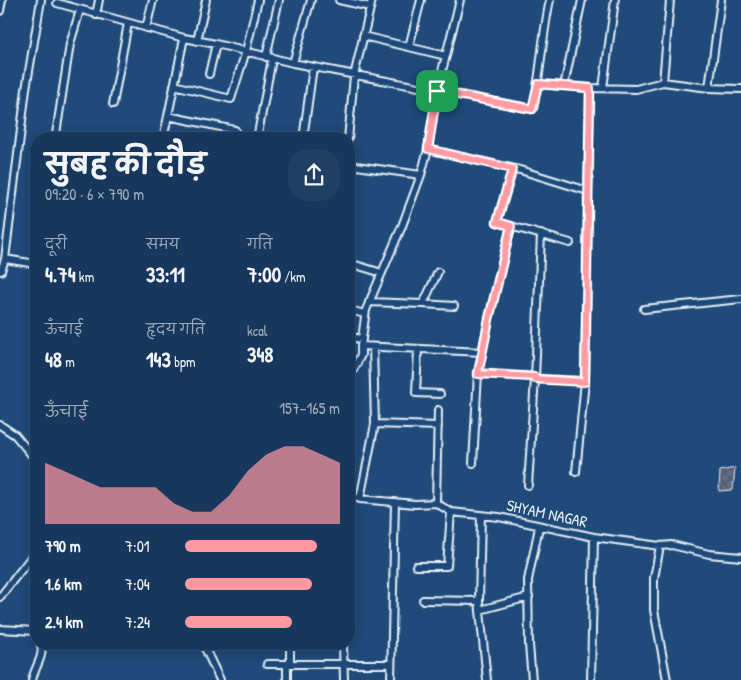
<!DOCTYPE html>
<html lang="hi">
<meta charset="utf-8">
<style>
body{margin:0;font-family:"Patrick Hand","Playpen Sans Deva",sans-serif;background:#203f62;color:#f1f3f6;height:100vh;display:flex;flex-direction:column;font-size:19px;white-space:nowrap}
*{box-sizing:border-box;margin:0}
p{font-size:16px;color:#9eacbb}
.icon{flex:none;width:28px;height:28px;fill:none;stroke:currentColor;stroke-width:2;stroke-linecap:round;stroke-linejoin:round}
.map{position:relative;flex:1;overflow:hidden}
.sheet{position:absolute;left:30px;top:132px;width:325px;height:518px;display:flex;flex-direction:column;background:#17385c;border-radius:20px;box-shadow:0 2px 12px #0003,0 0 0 1px #365272}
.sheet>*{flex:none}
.pin{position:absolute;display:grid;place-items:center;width:42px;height:42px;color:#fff;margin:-21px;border-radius:10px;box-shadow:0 2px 8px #0006}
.round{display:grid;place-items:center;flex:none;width:52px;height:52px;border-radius:20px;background:#203f62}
.summary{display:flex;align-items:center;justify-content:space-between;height:85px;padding:0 15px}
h1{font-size:28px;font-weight:700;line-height:38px}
.metrics{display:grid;grid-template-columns:repeat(3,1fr);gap:8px;height:85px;padding:5px 15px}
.metrics div{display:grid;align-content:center}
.metrics b{font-size:21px;font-weight:700}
.metrics small{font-size:14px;font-weight:400}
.metrics p{font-size:14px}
.chart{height:140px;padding:10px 15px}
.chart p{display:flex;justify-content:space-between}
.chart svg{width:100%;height:90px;margin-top:5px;fill:#ff9aa2;opacity:.7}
ul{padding:0 15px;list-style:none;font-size:16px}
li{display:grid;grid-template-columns:80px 60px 1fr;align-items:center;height:38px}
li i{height:12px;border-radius:6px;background:#ff9aa2}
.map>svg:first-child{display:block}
.building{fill:url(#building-cross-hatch);stroke:#e8f1f8}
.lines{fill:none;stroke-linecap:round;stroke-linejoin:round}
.minor-casing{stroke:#e8f1f8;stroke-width:10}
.minor{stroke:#1f4a7a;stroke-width:6}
.route-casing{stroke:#fff;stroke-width:10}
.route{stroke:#ff9aa2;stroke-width:6}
.labels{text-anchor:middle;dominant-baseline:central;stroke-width:4;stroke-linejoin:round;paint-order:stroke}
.street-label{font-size:16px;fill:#e8f1f8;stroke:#1f4a7a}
</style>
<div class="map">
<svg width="741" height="680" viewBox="0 0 741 680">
<defs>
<pattern id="building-cross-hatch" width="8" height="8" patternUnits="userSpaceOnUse" patternTransform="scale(1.25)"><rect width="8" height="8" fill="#646c87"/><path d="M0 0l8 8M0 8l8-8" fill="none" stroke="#545865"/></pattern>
</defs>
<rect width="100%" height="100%" fill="#1f4a7a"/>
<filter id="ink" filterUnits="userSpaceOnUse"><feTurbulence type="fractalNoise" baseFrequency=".02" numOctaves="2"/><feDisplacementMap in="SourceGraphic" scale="10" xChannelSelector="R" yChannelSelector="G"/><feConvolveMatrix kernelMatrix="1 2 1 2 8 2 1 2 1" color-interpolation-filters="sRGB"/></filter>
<g filter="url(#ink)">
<path class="building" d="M735 468 733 490 719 491 720 471Z"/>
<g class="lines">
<g class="minor-casing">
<path id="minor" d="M339 0 370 7
M57 3 184 38 216 44 293 63 533 109C541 73 542 36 550 0
M0 11 2 0
M96 15 99 0
M146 28 153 0
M363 36 446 56
M184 38 168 116 235 130
M197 41 206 0
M409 47 421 0
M266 57 279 0
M293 63 311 0
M209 74 216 44
M663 82 670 0
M538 84 590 88 636 89 663 82 709 88 741 89
M174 85 231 99 246 51 258 0
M564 86 582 0
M603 88 615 0
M709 88 721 0
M113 104 128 23
M56 134 70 44 80 10
M163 139 168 116
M257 139 272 59
M303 139 313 67
M348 139 354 76 372 0
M428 149 520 170 588 191
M349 165 421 175
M513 169 497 222 570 243
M511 226 489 319 478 373 535 377
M541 234 535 379 585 381
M5 259 26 89 41 0
M349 263 382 273
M0 271H1L5 259 36 264
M438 272 423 304 454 306
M369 302 423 304
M644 309 741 299
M349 310 365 314
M349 337 362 339
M361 346 482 352
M418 349 416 393 440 394
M349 363 357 364
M349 378 361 355V346L366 310 402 226 421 175 428 149 437 91 460 0
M375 424 438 426
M0 425 15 435 36 460
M473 463 478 373
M576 472 585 381 590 88
M528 485 535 379
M349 495 360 499 415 504 436 503 451 512 499 517 594 537 660 546 672 545 709 554 741 557
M360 499 375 424 373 347
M436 503 438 410
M481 516 479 601 487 680
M660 546 654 578V610L667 680
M416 566H447L451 512
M0 597 36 551
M423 600 479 601
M480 610 529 597
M0 629 36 631
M203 644 220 680
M290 644V664
M343 644 344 680
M267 664H391
M287 664V680
M32 680C35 666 44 658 41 644
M391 680 395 502
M532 680 529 645 528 580 539 527
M591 680 594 537"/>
</g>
<use href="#minor" class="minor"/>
</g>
</g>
<g class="lines" filter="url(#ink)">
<g class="route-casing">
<path id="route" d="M538 84 590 88 585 382 535 379V377L478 374 489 319 511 226 497 222 512 169 428 149 437 91 532 109Z"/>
</g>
<use href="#route" class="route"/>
</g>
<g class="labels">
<g class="street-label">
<text transform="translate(547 513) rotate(12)">SHYAM NAGAR</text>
</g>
</g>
</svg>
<div class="pin" style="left:437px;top:91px;background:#1e9e55"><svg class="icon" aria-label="arrive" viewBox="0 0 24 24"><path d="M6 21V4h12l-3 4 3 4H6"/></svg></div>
<section class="sheet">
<div class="summary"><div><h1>सुबह की दौड़</h1><p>09:20 · 6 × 790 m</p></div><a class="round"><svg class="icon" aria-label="share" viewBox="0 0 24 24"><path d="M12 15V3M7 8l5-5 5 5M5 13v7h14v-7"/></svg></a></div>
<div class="metrics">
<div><p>दूरी</p><b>4.74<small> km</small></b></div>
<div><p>समय</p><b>33:11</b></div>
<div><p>गति</p><b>7:00<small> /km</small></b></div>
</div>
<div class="metrics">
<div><p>ऊँचाई</p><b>48<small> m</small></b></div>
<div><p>हृदय गति</p><b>143<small> bpm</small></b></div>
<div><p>kcal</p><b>348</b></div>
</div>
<div class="chart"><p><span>ऊँचाई</span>157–165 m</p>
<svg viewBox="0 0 160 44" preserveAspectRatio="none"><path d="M0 44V14L10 18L20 22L30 26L40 26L50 26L60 26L70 34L80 38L90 38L100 30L110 18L120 10L130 6L140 6L150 10L160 14V44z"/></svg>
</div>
<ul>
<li><b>790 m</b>7:01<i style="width:85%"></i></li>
<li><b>1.6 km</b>7:04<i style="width:82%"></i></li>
<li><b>2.4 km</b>7:24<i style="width:69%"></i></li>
</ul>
</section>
</div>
